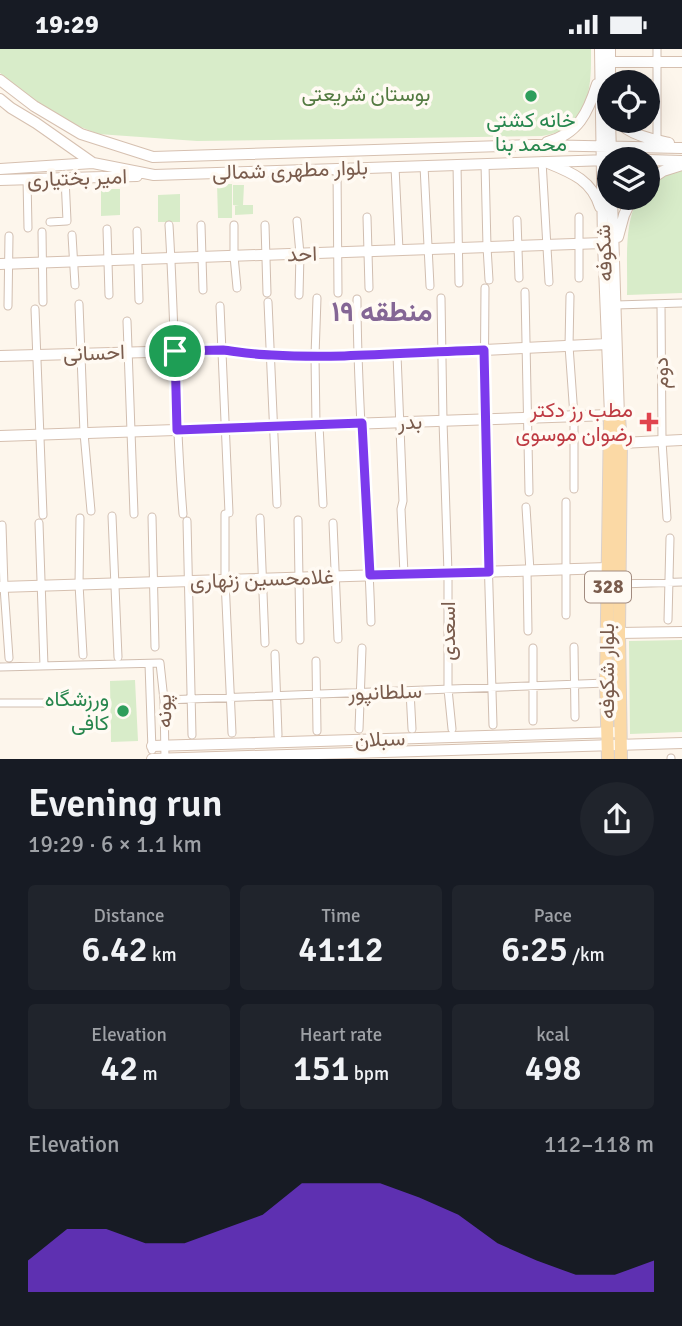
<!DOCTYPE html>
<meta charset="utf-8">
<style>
body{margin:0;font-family:Signika,Vazirmatn,sans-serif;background:#20242c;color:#f1f3f6;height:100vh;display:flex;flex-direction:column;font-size:26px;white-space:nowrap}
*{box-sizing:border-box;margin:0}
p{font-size:23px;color:#9ea1a6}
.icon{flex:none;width:38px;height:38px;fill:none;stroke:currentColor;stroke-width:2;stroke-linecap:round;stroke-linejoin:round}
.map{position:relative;height:710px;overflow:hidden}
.side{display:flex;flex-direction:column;background:#171b24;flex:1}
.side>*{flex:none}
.fabs{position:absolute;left:597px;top:21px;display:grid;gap:14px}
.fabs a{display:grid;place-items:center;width:63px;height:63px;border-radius:50%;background:#171b24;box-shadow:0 7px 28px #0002;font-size:35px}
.pin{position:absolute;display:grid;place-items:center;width:60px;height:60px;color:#fff;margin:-30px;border:4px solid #fff;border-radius:50%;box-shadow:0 2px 7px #0007}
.round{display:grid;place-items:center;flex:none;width:74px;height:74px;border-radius:37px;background:#20242c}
.overview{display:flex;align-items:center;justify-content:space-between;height:119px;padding:0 28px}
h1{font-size:38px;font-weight:600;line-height:52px}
.figures{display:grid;grid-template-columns:repeat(3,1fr);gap:10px;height:119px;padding:7px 28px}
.figures div{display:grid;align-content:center;border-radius:7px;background:#20242c;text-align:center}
.figures b{font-size:35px;font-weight:600}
.figures small{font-size:19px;font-weight:400}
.figures p{font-size:19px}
.chart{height:196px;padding:14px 28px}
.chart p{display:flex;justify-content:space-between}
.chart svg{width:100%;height:126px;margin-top:7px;fill:#7c3aed;opacity:.7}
.status{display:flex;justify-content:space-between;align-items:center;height:49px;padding:0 35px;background:#171b24;direction:ltr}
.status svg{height:19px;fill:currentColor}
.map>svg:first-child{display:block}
.green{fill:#d8ecc9}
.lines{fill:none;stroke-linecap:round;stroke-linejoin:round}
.street-casing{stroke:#d1beb0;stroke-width:9}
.secondary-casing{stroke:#d6c0b0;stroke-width:12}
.primary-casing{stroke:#dad1cd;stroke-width:14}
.street{stroke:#fff;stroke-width:7}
.secondary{stroke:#fff;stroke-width:10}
.primary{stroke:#fbd9a5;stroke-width:12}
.route-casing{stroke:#fff;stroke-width:14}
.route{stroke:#7c3aed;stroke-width:9}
.leisure-dot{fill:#2e9e5b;stroke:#fffaf3;stroke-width:2.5}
.health-dot{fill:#e0444e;stroke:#fffaf3;stroke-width:2.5}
.labels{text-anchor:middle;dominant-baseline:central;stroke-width:7;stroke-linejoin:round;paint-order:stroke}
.shield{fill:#fffaf3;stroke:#a28b7f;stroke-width:2}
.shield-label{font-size:19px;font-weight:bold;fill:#7a5c4d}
.park-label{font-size:21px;fill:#537a41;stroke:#fffaf3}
.leisure-label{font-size:21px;fill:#27864d;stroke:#fffaf3}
.street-label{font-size:21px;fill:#7a5c4d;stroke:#fffaf3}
.health-label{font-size:21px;fill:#be3a42;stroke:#fffaf3;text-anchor:end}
.district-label{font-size:28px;font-weight:bold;fill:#846695;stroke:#fffaf3}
</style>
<div class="status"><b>19:29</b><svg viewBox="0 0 49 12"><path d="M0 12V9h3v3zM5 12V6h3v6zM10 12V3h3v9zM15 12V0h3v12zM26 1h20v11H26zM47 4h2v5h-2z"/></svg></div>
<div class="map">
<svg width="682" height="710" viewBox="0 0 682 710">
<rect width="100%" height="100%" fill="#fdf6ec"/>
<path class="green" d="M0 0H591C591 23 592 45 579 65 576 70 573 75 569 78 561 83 552 85 542 87L197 92 98 85 49 65 0 24Z
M682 121V244L627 246C628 214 623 178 638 149H648V137L660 128Z
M217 135H232V169H218Z
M233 136H244L243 156H253V165L235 166V157H239L233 156Z
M101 140H120V166L101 167Z
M180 145V173H158V146Z
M682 591V683L630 685 629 592Z
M135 631 138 692 111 693 110 632Z"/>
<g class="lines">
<g class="street-casing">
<path id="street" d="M657 91V0
M542 112 549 233
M457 115 459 234
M485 115 487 198 489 231
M424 117 430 237
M395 118 399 201
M337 120 338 244
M27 130 28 179
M367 168 369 239
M517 171 519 229
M297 172 300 205 299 246
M50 173 67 172 65 129
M169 176C175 272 175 368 183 465
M201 176 203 241
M234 176V207L237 239
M265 176 267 244
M107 180 109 246
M137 182 139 251
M42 183 43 253
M72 186 75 236
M579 229V168
M485 239 484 370 493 676
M525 243 529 443
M570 247 569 297 574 367V440
M441 249 443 372 448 524V640L452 680
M357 250C357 358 368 466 371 573
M268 253 277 455
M79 255 84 384 91 462
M661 255 662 392 667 469
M616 256 682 254
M8 257 9 187
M220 257 229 464
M35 260 43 466
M127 272 134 465
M397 306 403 452 401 460 404 525
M316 376 315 307 317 249
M319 376 323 455
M566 453V566
M526 458 530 522
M225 465V531L232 684
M112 467 118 608
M152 468 155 598
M80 469 79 535 83 606
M260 469 265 594
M298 471 300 591
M187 472 192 686
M39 474 44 617
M333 474 338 590
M2 476 4 538 9 609
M527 522 528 582
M620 535 682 533
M668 571 670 489
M574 598 575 668
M533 599V672
M275 605 278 686
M316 612 317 682
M149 615 152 701
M0 618 160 614 164 651 165 710
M410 642 412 680
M164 651 606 634
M0 654H44
M359 680 362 599
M671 709V710"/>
</g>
<g class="secondary-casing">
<path id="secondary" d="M610 0V33
M610 13H682
M0 31 34 57 81 85 153 108 535 96 682 99
M0 50 11 59 36 74 93 114 154 126 609 111
M610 72 611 104
M617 72C630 86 651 90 669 94
M547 93C578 85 588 64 597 35
M648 111 682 112
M548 114C573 124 592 132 600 158
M0 120 93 114
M0 131 137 127
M648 132 663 122 682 116
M612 149 619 368
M618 188 624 166 632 149
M0 215 603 194
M0 307 223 301 271 306 357 307 607 295
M0 387 610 366 603 194 600 0
M621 394 682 391
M0 538 608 519
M619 584 682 583
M152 697 620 683
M152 710 682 694"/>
</g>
<g class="primary-casing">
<path id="primary" d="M619 368 621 394 619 584 621 710
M608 710 606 634 610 366"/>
</g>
<use href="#street" class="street"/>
<use href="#secondary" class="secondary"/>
<use href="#primary" class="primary"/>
</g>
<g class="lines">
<g class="route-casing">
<path id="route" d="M223 301C239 303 256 306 272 306 342 310 413 303 484 301L489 523 370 526 362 374 177 381 175 302Z"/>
</g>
<use href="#route" class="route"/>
</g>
<g class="leisure-dot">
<circle cx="531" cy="47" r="7"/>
<circle cx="123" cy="662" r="7"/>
</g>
<path class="health-dot" d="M645.5 362.5h7v7h7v7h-7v7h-7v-7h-7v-7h7z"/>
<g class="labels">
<rect class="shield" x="585" y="522.5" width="46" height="31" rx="5"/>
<g class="shield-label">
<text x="608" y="538">328</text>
</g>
<g class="park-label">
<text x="366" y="45">بوستان شریعتی</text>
</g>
<g class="leisure-label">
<text x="531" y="71">خانه کشتی<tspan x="531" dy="24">محمد بنا</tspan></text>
<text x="109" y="650" text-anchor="end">ورزشگاه<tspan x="109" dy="24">کافی</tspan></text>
</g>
<g class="street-label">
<text transform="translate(290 121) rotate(-2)">بلوار مطهری شمالی</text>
<text transform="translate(77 129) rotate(-2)">امیر بختیاری</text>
<text transform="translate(604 204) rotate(-92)">شکوفه</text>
<text transform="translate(302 205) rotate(-2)">احد</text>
<text transform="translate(94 304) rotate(-2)">احسانی</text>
<text transform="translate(661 324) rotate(-91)">دوم</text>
<text transform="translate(410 373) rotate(-2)">بدر</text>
<text transform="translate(262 530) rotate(-2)">غلامحسین زنهاری</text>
<text transform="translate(448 582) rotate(-90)">اسعدی</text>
<text transform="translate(607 622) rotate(-90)">بلوار شکوفه</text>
<text transform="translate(385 643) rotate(-2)">سلطانپور</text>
<text transform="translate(164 662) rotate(-92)">پونه</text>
<text transform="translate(380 690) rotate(-2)">سبلان</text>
</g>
<g class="health-label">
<text x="633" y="361">مطب رز دکتر<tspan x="633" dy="24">رضوان موسوی</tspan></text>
</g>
<g class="district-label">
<text x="382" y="263">منطقه ۱۹</text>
</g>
</g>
</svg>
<div class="fabs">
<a><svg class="icon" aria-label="locate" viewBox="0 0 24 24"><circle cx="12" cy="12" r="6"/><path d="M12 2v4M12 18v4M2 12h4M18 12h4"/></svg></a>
<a><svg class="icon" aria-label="layers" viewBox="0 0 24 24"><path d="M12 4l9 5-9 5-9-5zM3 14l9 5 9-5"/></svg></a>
</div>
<div class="pin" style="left:175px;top:302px;background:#1e9e55"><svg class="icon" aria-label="arrive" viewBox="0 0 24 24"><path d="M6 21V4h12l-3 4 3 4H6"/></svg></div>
</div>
<section class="side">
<div class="overview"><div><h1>Evening run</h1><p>19:29 · 6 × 1.1 km</p></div><a class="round"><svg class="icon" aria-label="share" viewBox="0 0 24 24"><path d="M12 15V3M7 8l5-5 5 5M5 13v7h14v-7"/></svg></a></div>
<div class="figures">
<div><p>Distance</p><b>6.42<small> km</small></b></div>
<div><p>Time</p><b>41:12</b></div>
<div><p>Pace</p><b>6:25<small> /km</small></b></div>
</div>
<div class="figures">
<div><p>Elevation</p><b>42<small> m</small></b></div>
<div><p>Heart rate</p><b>151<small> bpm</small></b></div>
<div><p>kcal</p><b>498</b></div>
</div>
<div class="chart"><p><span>Elevation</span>112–118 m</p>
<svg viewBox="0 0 160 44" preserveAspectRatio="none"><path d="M0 44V33L10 22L20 22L30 27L40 27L50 22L60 17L70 6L80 6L90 6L100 11L110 17L120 27L130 33L140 38L150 38L160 33V44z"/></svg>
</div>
</section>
